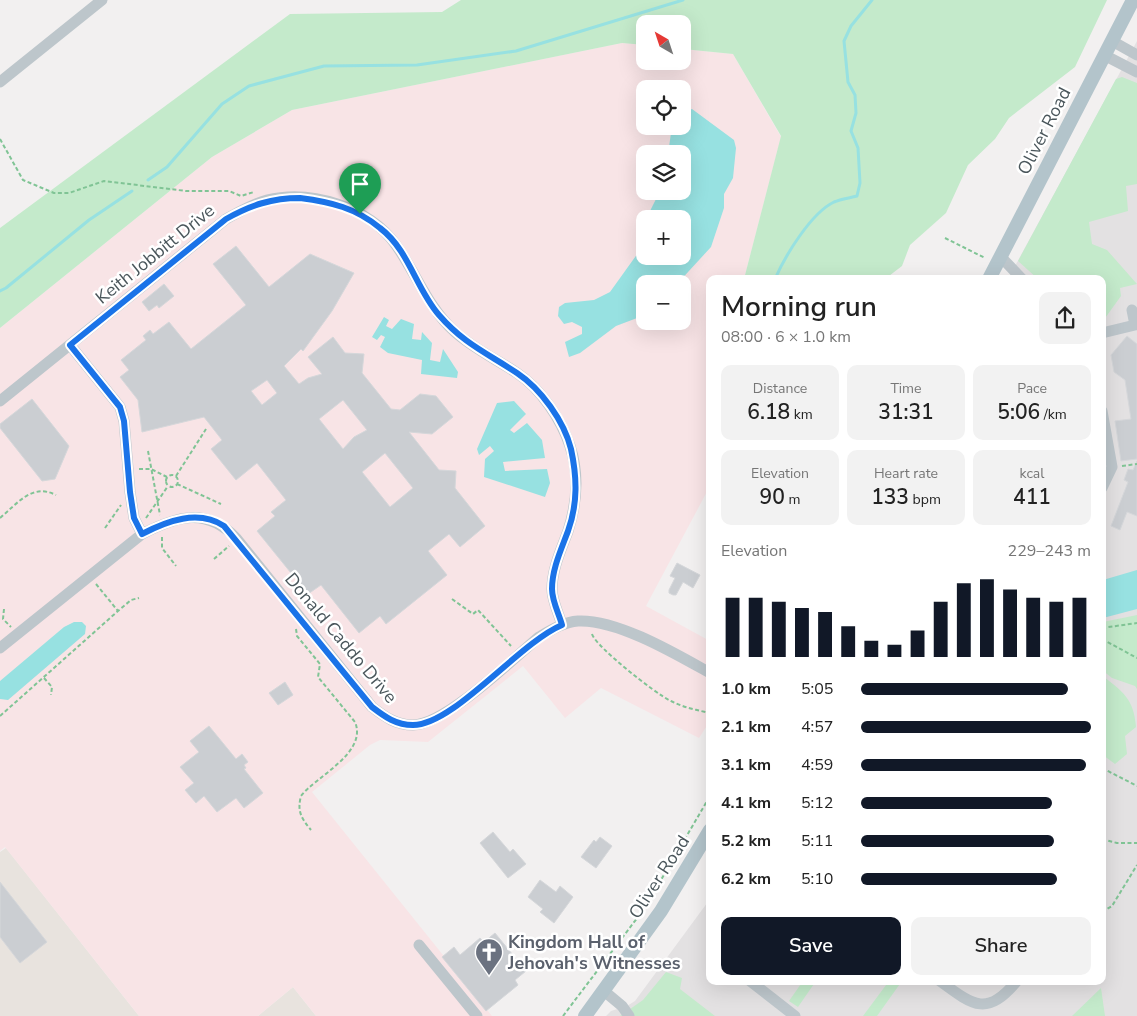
<!DOCTYPE html>
<meta charset="utf-8">
<style>
body{margin:0;font-family:"Nunito Sans",sans-serif;background:#f2f2f2;color:#222;height:100vh;display:flex;flex-direction:column;font-size:19px;white-space:nowrap}
*{box-sizing:border-box;margin:0}
p{font-size:16px;color:#767676}
.icon{flex:none;width:28px;height:28px;fill:none;stroke:currentColor;stroke-width:2;stroke-linecap:round;stroke-linejoin:round}
.map{position:relative;flex:1;overflow:hidden}
.drawer{position:absolute;left:706px;top:275px;width:400px;height:710px;display:flex;flex-direction:column;background:#fff;border-radius:10px;box-shadow:0 5px 20px #0002}
.drawer>*{flex:none}
.needle{width:32px;rotate:321deg}
.controls{position:absolute;left:636px;top:15px;display:grid;gap:10px}
.controls a{display:grid;place-items:center;width:55px;height:55px;border-radius:10px;background:#fff;box-shadow:0 5px 20px #0002;font-size:25px}
.pin{position:absolute;display:grid;place-items:center;width:42px;height:42px;color:#fff;margin:-51px -21px;border-radius:50% 50% 50% 0;rotate:-45deg;box-shadow:0 0 5px #0007}
.pin .icon{rotate:45deg}
.round{display:grid;place-items:center;flex:none;width:52px;height:52px;border-radius:10px;background:#f2f2f2}
.head{display:flex;align-items:center;justify-content:space-between;height:85px;padding:0 15px}
h1{font-size:28px;font-weight:600;line-height:38px}
.figures{display:grid;grid-template-columns:repeat(3,1fr);gap:8px;height:85px;padding:5px 15px}
.figures div{display:grid;align-content:center;border-radius:10px;background:#f2f2f2;text-align:center}
.figures b{font-size:21px;font-weight:600}
.figures small{font-size:14px;font-weight:400}
.figures p{font-size:14px}
.chart{height:140px;padding:10px 15px}
.chart p{display:flex;justify-content:space-between}
.chart svg{width:100%;height:90px;margin-top:5px;stroke:#111827;stroke-width:6}
.cta{display:flex;gap:10px;margin-top:auto;padding:10px 15px}
.cta a{flex:1;height:58px;border-radius:10px;background:#111827;color:#fff;font-size:20px;font-weight:600;line-height:58px;text-align:center}
.cta a+a{background:#f2f2f2;color:#222}
ul{padding:0 15px;list-style:none;font-size:16px}
li{display:grid;grid-template-columns:80px 60px 1fr;align-items:center;height:38px}
li i{height:12px;border-radius:6px;background:#111827}
.map>svg:first-child{display:block}
.commercial{fill:#e8e3de}
.education{fill:#e3e1e2}
.medical{fill:#f8e4e6;fill-rule:evenodd}
.green{fill:#c4eacb}
.water{fill:#97e1e1}
.lines{fill:none;stroke-linecap:round;stroke-linejoin:round}
.stream{stroke:#97e1e1;stroke-width:3}
.building{fill:#cbced2;stroke:#d5d7da;fill-rule:evenodd}
.path{stroke:#80c495;stroke-width:2;stroke-dasharray:4 2.5;stroke-linecap:butt}
.minor{stroke:#bdc6cb;stroke-width:11}
.major{stroke:#b3c4cb;stroke-width:14}
.route-casing{stroke:#fff;stroke-width:10}
.route{stroke:#1a73e8;stroke-width:6}
.labels{text-anchor:middle;dominant-baseline:central;stroke-width:5;stroke-linejoin:round;paint-order:stroke}
.street-label{font-size:18px;fill:#4a565b;stroke:#fff}
.worship-label{font-size:18px;font-weight:bold;fill:#5b616d;stroke:#fff;text-anchor:start}
</style>
<div class="map">
<svg width="1137" height="1016" viewBox="0 0 1137 1016">
<rect width="100%" height="100%" fill="#f2f0f0"/>
<path class="commercial" d="M6 848 139 1016H0V852Z
M293 987 316 1016H258Z"/>
<path class="education" d="M1137 41V1016H606L611 1011 627 1006 635 1001 710 899V981H1102V279H1008Z"/>
<path class="medical" d="M622 43 645 45V61H682L683 49 733 54 781 137 744 279H710V486L646 606 710 641V721L699 738 601 688 565 718 523 666 428 742 380 740 370 745 312 792 492 1016H316L293 987 258 1016H139L5 847 0 851V328L212 157 292 110ZM645 89H682V126H645ZM645 154H682V191H645ZM645 219H682V256H645ZM645 284H682V321H645Z"/>
<path class="green" d="M461 0H1107L1075 67 1009 118 995 139 968 165 946 213 910 245 902 266 885 279H744L781 136 733 54 683 49 682 24H645V45L622 43 292 110 212 157 0 328V228L290 14 442 12Z
M1122 77 1137 83V184L1126 186 1128 211 1089 222 1092 244 1107 250 1137 284 1120 288 1121 296 1103 321 1102 279H1038L1018 261 1116 79Z
M1137 615V689L1135 686 1112 678 1102 670 1103 622Z
M1103 676C1123 692 1134 699 1136 727L1125 736 1127 754 1115 764 1103 755Z
M666 972 682 978 680 989 715 1016H620L643 1000Z
M803 981H816L798 1007 789 1001Z
M889 981H902L877 1016H863Z
M1101 988 1105 1016H1072Z"/>
<path class="water" d="M692 109 734 140 736 148 733 178 724 194V208L711 247 677 284H645V315L616 326 580 353 569 357 565 342 582 334V327L572 322 564 324 558 316 559 307 565 303 594 300 610 292 643 246 645 221V256H682V219H646L660 191H682V154H668L672 126H682L683 112Z
M384 317 389 320 386 326 392 329 401 319 414 324 412 339 421 340 422 332 432 343 430 360 440 362 443 349 458 372 457 378 421 374 422 360 388 353 380 347 385 337 381 335 377 340 372 337Z
M514 401 526 414 510 430 514 433 527 423 542 440 545 458 503 462 505 471 547 469 550 483 545 497 484 477 485 459 494 451 490 446 479 455 477 449 497 403Z
M1137 570V609L1103 618V580Z
M74 622H82L86 626 85 634 8 700 0 699V681L64 627Z"/>
<g class="lines">
<path class="stream" d="M148 180 167 167 222 104 249 86 324 66 417 65 516 51 683 0
M775 279C785 256 811 213 834 202 841 199 850 198 857 196L860 183 858 148 851 131 856 113 855 95 848 82 844 41 851 26 872 0
M0 291 6 288 89 220 132 191"/>
</g>
<path class="building" d="M236 246 269 287 310 254 354 273 332 311 303 351 301 349 284 366 299 384 308 378 322 374 308 357 333 337 345 353 364 354 362 373 391 409 400 410 420 394 436 396 453 417 432 434 409 432 439 470 456 471 455 488 485 526 460 547 449 534 428 551 447 575 386 624 380 616 359 633 321 585 308 594 257 531 275 516 271 512 286 500 257 463 236 480 211 449 222 440 204 417 142 432 138 400 120 377 129 370 121 360 146 340 143 336 150 330 153 334 169 322 191 349 246 305 213 264ZM267 380 277 393 262 405 251 391ZM343 400 367 430 354 437 343 449 319 419ZM385 453 413 488 390 507 362 472Z
M164 284 174 296 159 308 157 305 149 311 142 302Z
M1127 336 1137 344V459L1121 461 1115 421 1131 419 1125 380 1114 372 1111 355Z
M32 399 69 446 55 479 42 481 0 428V424Z
M1137 461V516L1127 512 1120 530 1111 526 1128 482 1124 480 1128 469 1133 470Z
M677 563 700 575 693 588 683 582 676 595H673L669 593V590L675 578 670 576Z
M285 682 293 695 278 705 269 693Z
M209 726 236 759 242 754 248 762 244 765 246 768 244 769 263 793 244 808 236 798 217 812 204 796 196 803 185 790 194 783 180 767 199 752 190 741Z
M493 832 510 852 513 849 526 864 508 878 480 843Z
M600 837 612 846 596 868 581 857 594 840 596 842Z
M540 880 556 892 560 886 573 897 554 923 540 912 543 909 528 897Z
M0 882 47 942 20 963 0 937Z
M495 933 526 971 515 980 518 985 486 1011 442 957 454 947 460 955 480 938 484 942Z"/>
<g class="lines">
<path class="path" d="M0 139 23 180 54 193H69L104 181 186 191H229L241 196 254 192
M945 238 985 258
M148 451 160 515
M1122 466 1137 464
M139 469H151L167 477
M166 481a6 6 0 1 1 12 0a6 6 0 1 1-12 0Z
M176 476 206 429
M177 484 221 504
M0 518C18 503 32 483 56 495
M146 518 168 486
M105 528 121 505
M162 537V548L176 566
M214 559 229 546
M96 584 118 611
M452 599 473 614 478 610 511 646
M4 609 3 619 11 627
M1102 628 1137 623
M296 629 297 636 320 664 318 677 355 722C368 753 315 777 301 796 297 811 301 818 311 830
M592 634C596 647 655 693 669 700 682 707 696 710 710 713
M1102 639 1137 658
M44 678 52 687 51 695
M0 716 118 611 131 600 139 598
M1102 768 1137 786
M1102 839 1117 843H1137
M1102 912 1112 906 1137 865
M563 1016 644 909 710 796"/>
<path class="minor" d="M1112 41 1137 55
M1104 55 1137 72
M0 82 102 0
M1000 256 1022 279
M1102 333 1135 325 1132 310
M70 345 120 407 124 421 130 492 134 518 142 534
M0 401 226 219C239 212 252 204 267 200 311 189 369 207 396 245 416 273 428 308 455 332 474 349 496 359 517 373 541 389 561 419 570 446 579 473 577 503 568 531 561 550 552 569 552 589 552 601 559 614 562 625
M1102 411 1112 467 1102 488
M0 648 142 534C177 516 206 507 236 538L372 707C385 717 396 725 413 725 445 725 513 659 539 637 551 630 564 622 578 621 617 619 676 654 710 673
M419 945 477 1016
M750 981 795 1016
M940 981C975 1007 987 1016 1017 981
M604 991 622 1006 629 1016"/>
<path class="major" d="M989 279 1133 0
M585 1016 661 911 710 830"/>
</g>
<g class="lines">
<g class="route-casing">
<path id="route" d="M300 198C331 202 356 208 380 228 409 250 416 289 439 315 464 344 487 353 517 373 541 389 564 421 571 449 577 477 578 503 568 531 561 550 552 569 552 589 552 601 559 614 562 625 519 643 454 725 413 725 396 725 385 717 372 707L224 526C198 509 167 521 142 534L134 518 130 492 124 421 120 407 70 345 226 219C251 205 272 198 300 198Z"/>
</g>
<use href="#route" class="route"/>
</g>
<defs>
<g id="church-pin" transform="scale(1.4375)"><path d="M0 17L-7.5 6A9.5 9.5 0 1 1 7.5 6Z" fill="#6b7280" stroke="#fff"/><path d="M-1.2-6h2.4v3.5h3.3v2.4h-3.3V6h-2.4V-.1h-3.3v-2.4h3.3Z" fill="#fff"/></g>
</defs>
<g fill-rule="evenodd">
<use href="#church-pin" x="489" y="952"/>
</g>
<g class="labels">
<g class="street-label">
<text transform="translate(1044 131) rotate(-63)">Oliver Road</text>
<text transform="translate(155 254) rotate(-39)">Keith Jobbitt Drive</text>
<text transform="translate(341 638) rotate(50)">Donald Caddo Drive</text>
<text transform="translate(659 877) rotate(-57)">Oliver Road</text>
</g>
<g class="worship-label">
<text x="508" y="942">Kingdom Hall of<tspan x="508" dy="21">Jehovah's Witnesses</tspan></text>
</g>
</g>
</svg>
<div class="controls">
<a><svg class="needle" viewBox="-14 -14 28 28"><path d="M0-13l5 13h-10z" fill="#e53935"/><path d="M0 13l5-13h-10z" fill="#767676"/></svg></a>
<a><svg class="icon" aria-label="locate" viewBox="0 0 24 24"><circle cx="12" cy="12" r="6"/><path d="M12 2v4M12 18v4M2 12h4M18 12h4"/></svg></a>
<a><svg class="icon" aria-label="layers" viewBox="0 0 24 24"><path d="M12 4l9 5-9 5-9-5zM3 14l9 5 9-5"/></svg></a>
<a>+</a>
<a>−</a>
</div>
<div class="pin" style="left:360px;top:214px;background:#1e9e55"><svg class="icon" aria-label="arrive" viewBox="0 0 24 24"><path d="M6 21V4h12l-3 4 3 4H6"/></svg></div>
<section class="drawer">
<div class="head"><div><h1>Morning run</h1><p>08:00 · 6 × 1.0 km</p></div><a class="round"><svg class="icon" aria-label="share" viewBox="0 0 24 24"><path d="M12 15V3M7 8l5-5 5 5M5 13v7h14v-7"/></svg></a></div>
<div class="figures">
<div><p>Distance</p><b>6.18<small> km</small></b></div>
<div><p>Time</p><b>31:31</b></div>
<div><p>Pace</p><b>5:06<small> /km</small></b></div>
</div>
<div class="figures">
<div><p>Elevation</p><b>90<small> m</small></b></div>
<div><p>Heart rate</p><b>133<small> bpm</small></b></div>
<div><p>kcal</p><b>411</b></div>
</div>
<div class="chart"><p><span>Elevation</span>229–243 m</p>
<svg viewBox="0 0 160 44" preserveAspectRatio="none"><path d="M5 44V15M15 44V15M25 44V17M35 44V20M45 44V22M55 44V29M65 44V36M75 44V38M85 44V31M95 44V17M105 44V8M115 44V6M125 44V11M135 44V15M145 44V17M155 44V15"/></svg>
</div>
<ul>
<li><b>1.0 km</b>5:05<i style="width:90%"></i></li>
<li><b>2.1 km</b>4:57<i style="width:100%"></i></li>
<li><b>3.1 km</b>4:59<i style="width:98%"></i></li>
<li><b>4.1 km</b>5:12<i style="width:83%"></i></li>
<li><b>5.2 km</b>5:11<i style="width:84%"></i></li>
<li><b>6.2 km</b>5:10<i style="width:85%"></i></li>
</ul>
<div class="cta"><a>Save</a><a>Share</a></div>
</section>
</div>
